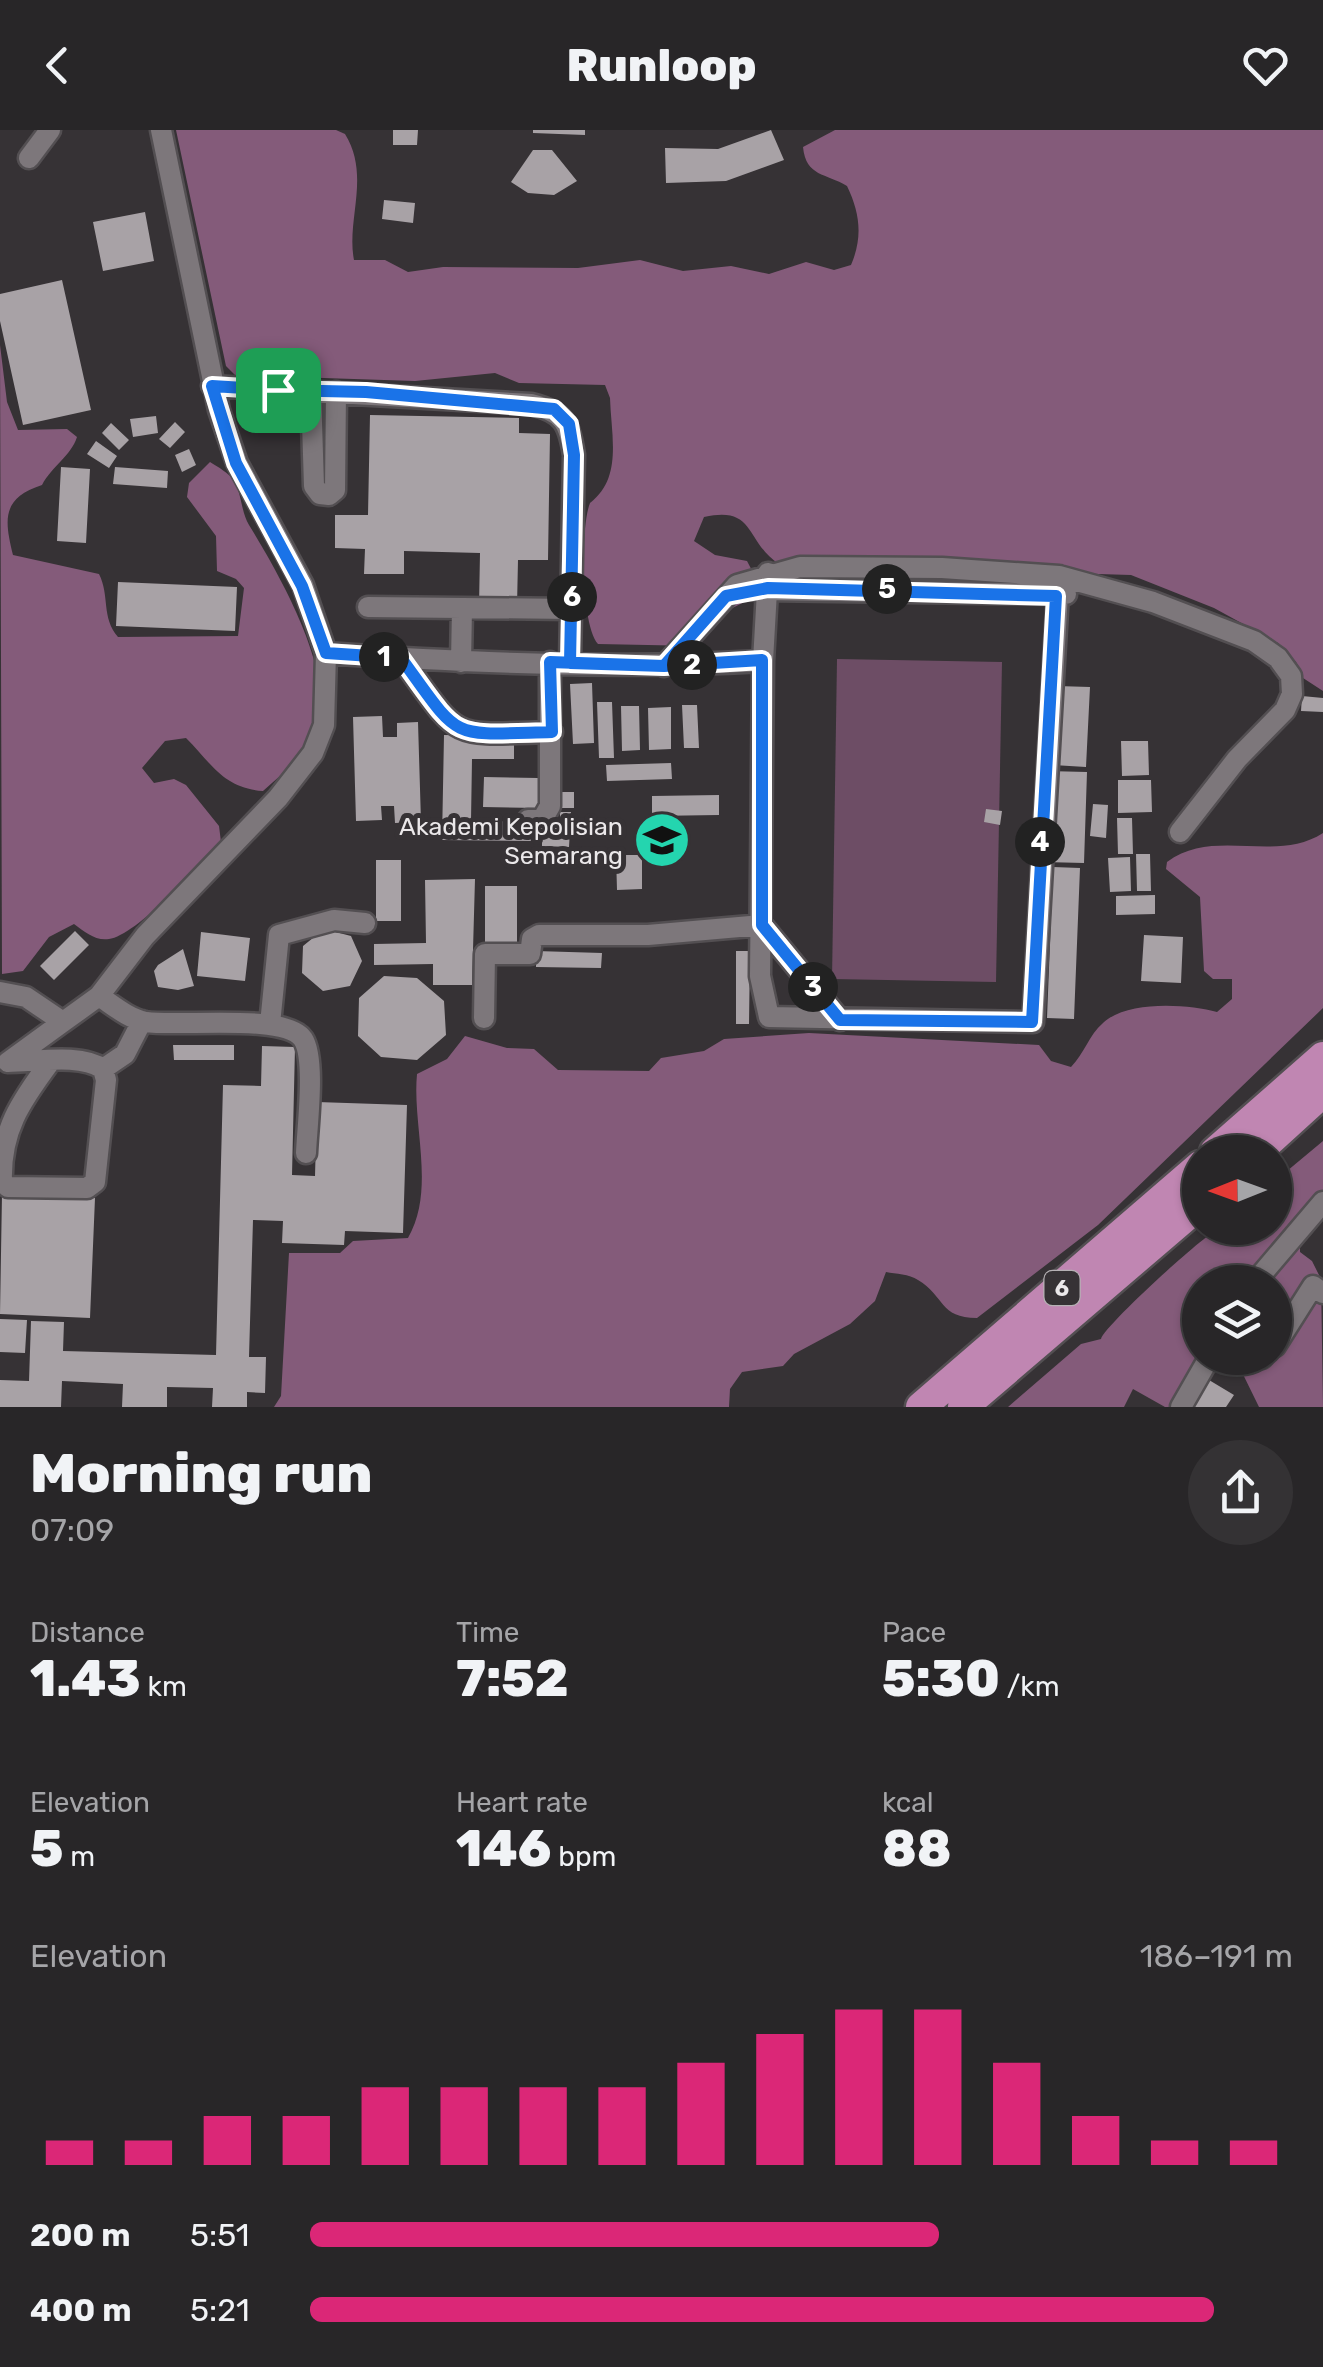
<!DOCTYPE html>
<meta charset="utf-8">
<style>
body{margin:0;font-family:Rubik,sans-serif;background:#343234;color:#f1f3f6;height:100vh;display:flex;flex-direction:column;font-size:38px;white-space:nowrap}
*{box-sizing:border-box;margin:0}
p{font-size:32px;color:#a5a5a8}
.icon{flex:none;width:55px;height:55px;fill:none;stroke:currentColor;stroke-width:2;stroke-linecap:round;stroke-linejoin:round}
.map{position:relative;height:1277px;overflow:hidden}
.panel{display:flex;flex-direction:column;background:#282628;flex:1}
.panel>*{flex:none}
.needle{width:65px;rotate:269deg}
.controls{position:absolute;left:1182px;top:1005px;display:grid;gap:20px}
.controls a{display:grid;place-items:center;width:110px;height:110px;border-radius:50%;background:#282628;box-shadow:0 2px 8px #0004,0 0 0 2px #444345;font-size:50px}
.pin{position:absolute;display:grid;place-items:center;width:85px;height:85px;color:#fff;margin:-42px;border-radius:20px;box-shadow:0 5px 15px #0006}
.km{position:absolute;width:50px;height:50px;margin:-25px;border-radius:50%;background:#222;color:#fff;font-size:28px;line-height:50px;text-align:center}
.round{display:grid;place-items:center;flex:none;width:105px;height:105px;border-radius:52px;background:#343234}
.head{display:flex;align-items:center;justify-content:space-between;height:170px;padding:0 30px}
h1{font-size:55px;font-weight:800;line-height:75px}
.metrics{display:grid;grid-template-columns:repeat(3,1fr);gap:15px;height:170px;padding:10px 30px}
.metrics div{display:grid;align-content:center}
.metrics b{font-size:50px;font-weight:800}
.metrics small{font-size:28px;font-weight:400}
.metrics p{font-size:28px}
.chart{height:280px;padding:20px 30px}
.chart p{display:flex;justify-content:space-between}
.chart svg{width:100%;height:180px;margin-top:10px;stroke:#db2777;stroke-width:6}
ul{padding:0 30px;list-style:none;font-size:32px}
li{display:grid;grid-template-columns:160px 120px 1fr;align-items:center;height:75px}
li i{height:25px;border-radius:12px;background:#db2777}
header{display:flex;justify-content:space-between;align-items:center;height:130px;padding:0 30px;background:#282628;font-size:45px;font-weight:800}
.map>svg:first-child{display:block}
.green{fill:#6d4d65}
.forest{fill:#845b7a}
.building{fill:#a8a2a6}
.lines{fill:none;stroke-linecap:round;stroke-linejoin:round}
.minor-casing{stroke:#534f52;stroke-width:25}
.highway-casing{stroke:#534f52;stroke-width:35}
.minor{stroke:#7d777b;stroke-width:20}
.highway{stroke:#c086b2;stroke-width:30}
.route-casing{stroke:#fff;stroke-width:20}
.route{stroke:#1a73e8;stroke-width:12}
.labels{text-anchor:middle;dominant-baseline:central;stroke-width:10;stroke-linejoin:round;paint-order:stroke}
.shield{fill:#363235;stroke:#b5b1b4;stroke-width:2.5}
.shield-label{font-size:22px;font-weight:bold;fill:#ebe8ea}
.poi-label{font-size:25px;fill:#ebe8ea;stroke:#363235;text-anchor:end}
</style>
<header><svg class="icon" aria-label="back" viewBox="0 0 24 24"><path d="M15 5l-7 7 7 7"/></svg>Runloop<svg class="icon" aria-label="heart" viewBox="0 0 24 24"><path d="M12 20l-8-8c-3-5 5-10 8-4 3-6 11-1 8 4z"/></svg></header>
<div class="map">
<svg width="1323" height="1277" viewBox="0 0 1323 1277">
<rect width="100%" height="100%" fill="#363235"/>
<path class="green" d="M837 529 1002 532 996 852 832 849Z"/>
<path class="forest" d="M176 0H336L345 4C371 46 346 90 354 130H385L408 142 443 137 578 138 640 130 683 141 731 136 769 144 806 132 834 140 851 135C863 107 860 83 847 56 826 43 806 47 803 17L835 0H1323V561L1303 548 1296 532 1278 513 1214 478 1131 445 779 434C745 412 756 375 704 387L694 411 715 425 747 431 758 452 754 467 707 491 697 516 598 514C581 495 580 398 590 373 623 348 611 305 610 268L605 255 519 253 495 243 415 251 235 245 226 236Z
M0 215 7 272 18 300 67 299 77 307C71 326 52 336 42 355 2 368 4 389 13 425L99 444C110 466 101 487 118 507L238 506 244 458 236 449 217 441 216 406 187 367 189 353 210 332C218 337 229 343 234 351 242 364 241 382 249 395 276 439 332 535 318 588 310 621 287 640 263 661 223 658 212 634 186 608L165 611 142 638 154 653 174 649 186 655 219 696 221 712C202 734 136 806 109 809 95 811 85 802 74 794L49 807 23 841 2 844Z
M1323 703V878L1098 1095 977 1188C939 1188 945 1166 918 1150 909 1144 896 1144 886 1142L875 1171 850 1194 794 1224 783 1236 742 1242 730 1259 729 1277H274L281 1266 289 1123H340L353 1111 408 1108C436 1059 412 996 417 944L447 929 465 906 507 918 534 919 558 940 649 941 661 928 704 921 724 909 809 903 1039 915 1051 931 1071 937C1084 924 1089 905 1103 893 1127 870 1188 874 1217 882L1232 869V849H1213L1204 841 1200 767 1166 739 1167 732C1214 697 1275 734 1323 703Z
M1323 1011V1062L1300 1102V1122L1312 1131 1321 1149 1323 1277H1259L1235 1228H1275V1152H1200V1228L1188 1277H1165L1133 1259 1124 1277H1008L1081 1214 1101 1209C1104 1196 1207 1102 1220 1098 1235 1093 1259 1098 1275 1098V1051Z"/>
<path class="building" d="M393 0H418L417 15H393Z
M533 0H585V5L533 3Z
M771 0 784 30 726 51 666 53 665 18 718 19Z
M533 20H552L577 51 554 65 528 63 511 52Z
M384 70 415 73 413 93 382 89Z
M145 82 154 131 103 141 93 92Z
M62 150 91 280 23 295 0 191V164Z
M370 285 519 288V303L550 304 548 430H518L517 476H479L480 423 404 421V444H364L365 419 335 418V385H368Z
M156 286 158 303 133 307 130 289Z
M175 292 185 302 170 318 159 309Z
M111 293 129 310 119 320 102 303Z
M96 311 117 326 109 338 87 324Z
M189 319 196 335 182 342 175 325Z
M61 337 90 339 86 413 57 411Z
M115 337 168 341 167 358 113 354Z
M118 452 237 457 235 501 116 496Z
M592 553 594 613 573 614 570 554Z
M1057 556 1090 557 1086 637 1053 635Z
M1302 566 1323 568V582L1301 581Z
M597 572H612L614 628H599Z
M682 575H697L699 618H684Z
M621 576H639L640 620 622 621Z
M671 577V619L649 620 648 578Z
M382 586 383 607H397V593L418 592 421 692 395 693 394 676H381L382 690 356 691 353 587Z
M444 605 514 606V629H472L471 691 534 692V711L442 710Z
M1121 611H1148L1149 645 1122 646Z
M671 633 672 649 607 651 606 635Z
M1047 641 1087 642 1084 733 1044 732Z
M484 647 538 648V678L483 677Z
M1118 650H1151L1152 682 1118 683Z
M561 662H574V678H561Z
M719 665V685L652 686V666Z
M1093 674 1108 675 1106 708 1090 706Z
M986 679 1002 681 1000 695 984 692Z
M560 682H571L569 717 542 716V697L560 698Z
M1117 688H1132L1133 724H1118Z
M1136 724H1150L1151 761H1137Z
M616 725H642V759L617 760Z
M1130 727 1131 761 1110 762 1108 728Z
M376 730H401V791H376Z
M1053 737 1080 738 1074 889 1047 888Z
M475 749 472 855H433V834L374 835V814L426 813 425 750Z
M485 756H517V820H485Z
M1155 765V784L1116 785V766Z
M324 799 351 806 362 831 350 856 323 861 302 843 303 816Z
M75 801 89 815 54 850 40 836Z
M201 802 250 808 245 851 197 846Z
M1144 805 1183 807 1181 853 1141 851Z
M183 819 194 856 178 860 158 857 154 841 158 835Z
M536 821 602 823 601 838 536 837Z
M736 821H750L749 894H736Z
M384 846 417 848 444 871 446 905 417 930 381 927 358 906 359 868Z
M173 915H234V930H174Z
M262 916 295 917 292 1045 315 1046 317 972 407 975 403 1103 345 1101 344 1115 282 1113 283 1091 253 1090 249 1227H266L265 1263 247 1262V1277H212L213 1258 167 1257V1277H122L123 1254 62 1251 61 1277H0V1250L29 1251 31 1191 64 1192 63 1221 216 1225 223 955 261 956Z
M2 1064 95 1068 90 1188 0 1184Z
M0 1189 27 1190 25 1223 0 1222Z
M1209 1250 1234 1265 1226 1277H1193Z"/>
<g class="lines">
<g class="minor-casing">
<path id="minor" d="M29 28 50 0
M212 256 531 274C564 282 569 293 574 325L570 533
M311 261 314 356 320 364 329 365 335 360 336 262
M768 443 763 531 760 846 769 887 1033 892 1059 446
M756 460 1066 464
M368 477 572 479
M326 523C471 533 617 539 763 531
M401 528C462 612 447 605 552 602
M461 532 462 478
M664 536 737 455 800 437 942 438 1059 446 1153 472 1254 511 1278 528 1291 546 1292 564 1285 580 1237 629 1180 702
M528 690H542L550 676V532
M0 862 26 867 63 892 99 866 145 806 278 668 313 623 324 595 326 523 303 455 237 333 219 280 161 0
M99 866C114 876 129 889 146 892 179 897 286 883 303 909 316 929 307 997 306 1023
M484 888 485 824H530L532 809 539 805H648L762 795 840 890
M270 894 279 805 334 790 365 793
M8 932C35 932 81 923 103 939L106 950 95 1052 87 1058 8 1057 2 1052C0 1001 21 971 50 932
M8 932 63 892
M103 939 125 924 142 891
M1255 1152 1323 1072
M1275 1216 1313 1156 1323 1163
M1248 1228H1262
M1181 1277 1209 1228"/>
</g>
<g class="highway-casing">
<path id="highway" d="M1215 1022 1323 927
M1257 1022 1323 962
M921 1277 1200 1036
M963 1277 1200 1074"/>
</g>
<use href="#minor" class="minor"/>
<use href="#highway" class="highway"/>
</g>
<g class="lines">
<g class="route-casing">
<path id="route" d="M278 260 212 256 236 333 302 456 326 523 401 528C462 612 447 605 552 602L550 532 664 536 762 530V795L840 890 1032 892 1056 466 768 458 726 466 664 536 570 533 574 325 569 294 554 279 366 262 278 260"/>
</g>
<use href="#route" class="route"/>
</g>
<defs>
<g id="university-disc" transform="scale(2.875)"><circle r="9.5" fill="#24d5af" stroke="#363235"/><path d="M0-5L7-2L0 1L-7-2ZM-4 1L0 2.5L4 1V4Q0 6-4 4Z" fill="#111"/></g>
</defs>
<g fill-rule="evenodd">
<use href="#university-disc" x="662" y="710"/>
</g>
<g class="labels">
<rect class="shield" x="1044.5" y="1141" width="35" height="34" rx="8"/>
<g class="shield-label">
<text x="1062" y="1158">6</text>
</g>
<g class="poi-label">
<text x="623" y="696">Akademi Kepolisian<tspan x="623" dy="29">Semarang</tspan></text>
</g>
</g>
</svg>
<div class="controls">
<a><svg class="needle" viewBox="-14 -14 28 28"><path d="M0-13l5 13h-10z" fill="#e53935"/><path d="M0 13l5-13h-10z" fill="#a5a5a8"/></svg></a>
<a><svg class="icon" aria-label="layers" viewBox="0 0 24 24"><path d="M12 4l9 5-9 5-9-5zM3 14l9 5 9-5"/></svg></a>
</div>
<div class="pin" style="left:278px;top:260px;background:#1e9e55"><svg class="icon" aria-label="arrive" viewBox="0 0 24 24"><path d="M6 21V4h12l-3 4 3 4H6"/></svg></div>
<b class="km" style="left:384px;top:527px">1</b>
<b class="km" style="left:692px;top:535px">2</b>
<b class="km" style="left:813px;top:857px">3</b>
<b class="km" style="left:1040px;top:712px">4</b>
<b class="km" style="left:887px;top:459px">5</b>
<b class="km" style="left:572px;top:467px">6</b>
</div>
<section class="panel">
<div class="head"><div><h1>Morning run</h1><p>07:09</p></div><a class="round"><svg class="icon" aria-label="share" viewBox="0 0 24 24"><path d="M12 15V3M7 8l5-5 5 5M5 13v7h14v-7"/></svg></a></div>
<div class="metrics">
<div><p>Distance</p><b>1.43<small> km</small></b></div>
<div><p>Time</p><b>7:52</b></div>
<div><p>Pace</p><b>5:30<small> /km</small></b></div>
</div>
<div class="metrics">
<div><p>Elevation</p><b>5<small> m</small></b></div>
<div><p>Heart rate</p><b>146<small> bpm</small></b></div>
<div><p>kcal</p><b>88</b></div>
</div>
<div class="chart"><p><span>Elevation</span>186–191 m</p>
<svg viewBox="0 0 160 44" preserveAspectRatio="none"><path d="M5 44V38M15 44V38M25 44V32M35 44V32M45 44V25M55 44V25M65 44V25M75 44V25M85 44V19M95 44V12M105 44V6M115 44V6M125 44V19M135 44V32M145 44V38M155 44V38"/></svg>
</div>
<ul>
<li><b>200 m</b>5:51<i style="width:64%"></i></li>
<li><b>400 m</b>5:21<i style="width:92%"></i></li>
</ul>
</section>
